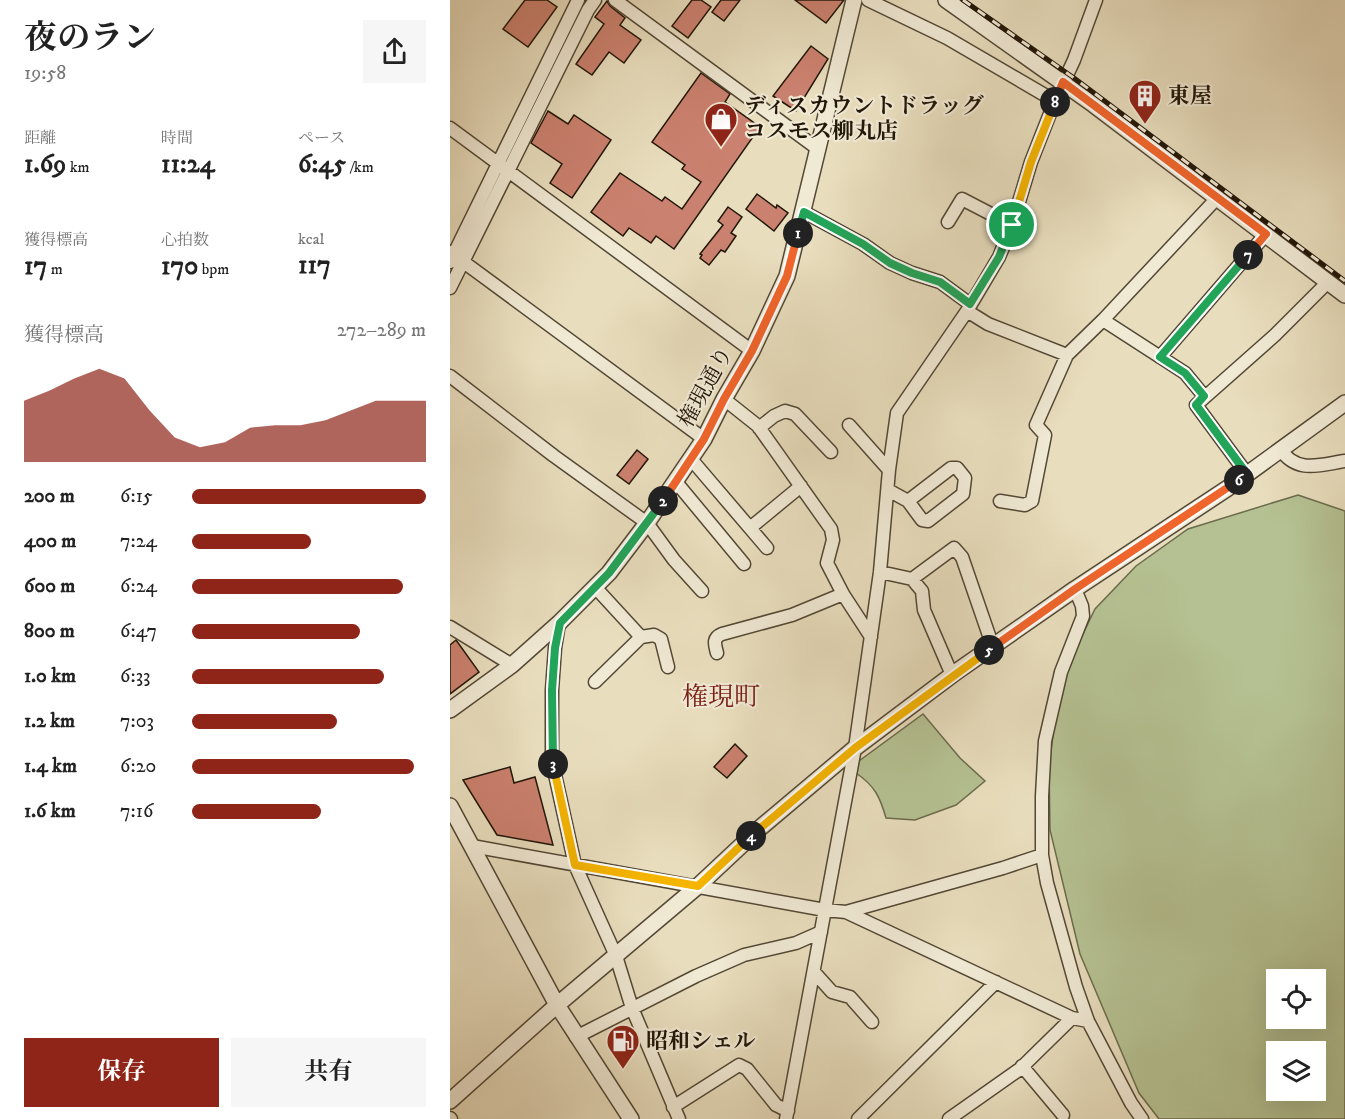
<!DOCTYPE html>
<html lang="ja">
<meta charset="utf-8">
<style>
body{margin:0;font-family:"IM FELL DW Pica","Noto Serif JP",serif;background:#f6f6f6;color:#222;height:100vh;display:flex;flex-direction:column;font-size:22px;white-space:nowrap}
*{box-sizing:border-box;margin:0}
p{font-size:20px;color:#767676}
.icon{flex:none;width:33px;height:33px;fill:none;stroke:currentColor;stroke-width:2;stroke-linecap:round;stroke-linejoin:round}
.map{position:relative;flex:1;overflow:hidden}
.drawer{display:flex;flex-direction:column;background:#fff;width:450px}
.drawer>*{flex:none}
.buttons{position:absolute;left:816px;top:969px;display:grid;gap:12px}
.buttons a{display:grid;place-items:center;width:60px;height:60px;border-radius:0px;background:#fff;box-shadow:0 6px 24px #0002;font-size:30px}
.pin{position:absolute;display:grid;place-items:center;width:51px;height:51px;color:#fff;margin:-26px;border:3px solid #fff;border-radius:50%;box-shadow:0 2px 6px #0007}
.km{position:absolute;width:30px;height:30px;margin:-15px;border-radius:50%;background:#222;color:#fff;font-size:16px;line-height:30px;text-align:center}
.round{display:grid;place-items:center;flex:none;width:63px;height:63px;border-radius:0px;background:#f6f6f6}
.head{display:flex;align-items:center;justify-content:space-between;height:102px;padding:0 24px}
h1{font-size:33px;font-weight:700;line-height:45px}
.stats{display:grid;grid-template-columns:repeat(3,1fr);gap:9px;height:102px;padding:6px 24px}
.stats div{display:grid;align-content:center}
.stats b{font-size:26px;font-weight:700}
.stats small{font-size:16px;font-weight:400}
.stats p{font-size:16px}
.chart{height:168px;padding:12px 24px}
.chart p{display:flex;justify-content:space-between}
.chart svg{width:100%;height:108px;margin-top:6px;fill:#8f2418;opacity:.7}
.button{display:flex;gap:12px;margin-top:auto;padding:12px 24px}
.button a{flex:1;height:69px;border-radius:0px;background:#8f2418;color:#fff;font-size:24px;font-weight:700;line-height:69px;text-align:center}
.button a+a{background:#f6f6f6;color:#222}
ul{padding:0 24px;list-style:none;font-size:20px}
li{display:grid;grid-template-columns:96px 72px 1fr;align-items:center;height:45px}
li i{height:15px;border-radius:8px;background:#8f2418}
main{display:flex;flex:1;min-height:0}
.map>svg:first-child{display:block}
.green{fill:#b5c192;stroke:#6b6c4d;stroke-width:1.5;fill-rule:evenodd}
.building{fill:#cb816f;stroke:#211608;stroke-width:1.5}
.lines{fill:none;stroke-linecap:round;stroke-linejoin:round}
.minor-casing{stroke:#534835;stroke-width:15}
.tertiary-casing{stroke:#534835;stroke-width:18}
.minor{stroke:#f0e9d4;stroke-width:12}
.tertiary{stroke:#f0e9d4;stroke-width:15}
.rail-casing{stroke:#211608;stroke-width:5}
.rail{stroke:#f0e9d4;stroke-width:3;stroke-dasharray:9;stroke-linecap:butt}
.split-1-casing{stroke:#fff;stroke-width:12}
.split-2-casing{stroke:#fff;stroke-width:12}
.split-3-casing{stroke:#fff;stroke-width:12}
.split-4-casing{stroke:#fff;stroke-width:12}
.split-5-casing{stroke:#fff;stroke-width:12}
.split-6-casing{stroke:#fff;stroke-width:12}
.split-7-casing{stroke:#fff;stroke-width:12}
.split-8-casing{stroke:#fff;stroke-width:12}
.split-9-casing{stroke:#fff;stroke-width:12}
.split-1{stroke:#22a559;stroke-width:8}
.split-2{stroke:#f0652b;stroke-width:8}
.split-3{stroke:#22a559;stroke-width:8}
.split-4{stroke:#f5b400;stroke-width:8}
.split-5{stroke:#f5b400;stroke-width:8}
.split-6{stroke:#f0652b;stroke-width:8}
.split-7{stroke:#22a559;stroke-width:8}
.split-8{stroke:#f0652b;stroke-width:8}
.split-9{stroke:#f5b400;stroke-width:8}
.labels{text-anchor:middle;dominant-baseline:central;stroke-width:4.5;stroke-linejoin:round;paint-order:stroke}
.poi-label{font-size:22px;font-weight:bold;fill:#211608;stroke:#f0e9d4;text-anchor:start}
.street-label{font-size:22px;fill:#211608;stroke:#f0e9d4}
.quarter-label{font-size:26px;fill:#7a1f14;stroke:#f0e9d4}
</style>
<main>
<section class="drawer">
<div class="head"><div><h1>夜のラン</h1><p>19:58</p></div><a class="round"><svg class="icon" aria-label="share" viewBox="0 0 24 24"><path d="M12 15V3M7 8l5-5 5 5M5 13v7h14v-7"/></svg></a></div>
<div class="stats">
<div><p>距離</p><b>1.69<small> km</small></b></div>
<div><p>時間</p><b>11:24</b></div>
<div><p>ペース</p><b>6:45<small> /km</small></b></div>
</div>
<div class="stats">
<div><p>獲得標高</p><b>17<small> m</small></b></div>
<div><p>心拍数</p><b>170<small> bpm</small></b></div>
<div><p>kcal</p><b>117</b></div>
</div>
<div class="chart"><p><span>獲得標高</span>272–289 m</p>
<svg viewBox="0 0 160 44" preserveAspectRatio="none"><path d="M0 44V19L10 15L20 10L30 6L40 10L50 23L60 34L70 38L80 36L90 30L100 29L110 29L120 27L130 23L140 19L150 19L160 19V44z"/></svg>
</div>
<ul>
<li><b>200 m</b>6:15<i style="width:100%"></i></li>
<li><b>400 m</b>7:24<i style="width:51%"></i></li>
<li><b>600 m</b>6:24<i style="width:90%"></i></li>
<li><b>800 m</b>6:47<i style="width:72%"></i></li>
<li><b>1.0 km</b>6:33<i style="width:82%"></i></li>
<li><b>1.2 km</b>7:03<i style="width:62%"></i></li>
<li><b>1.4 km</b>6:20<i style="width:95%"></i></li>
<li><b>1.6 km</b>7:16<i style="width:55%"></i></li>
</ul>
<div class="button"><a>保存</a><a>共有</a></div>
</section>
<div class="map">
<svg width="895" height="1119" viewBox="0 0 895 1119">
<rect width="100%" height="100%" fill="#e8ddbd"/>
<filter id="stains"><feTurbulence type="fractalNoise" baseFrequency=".00333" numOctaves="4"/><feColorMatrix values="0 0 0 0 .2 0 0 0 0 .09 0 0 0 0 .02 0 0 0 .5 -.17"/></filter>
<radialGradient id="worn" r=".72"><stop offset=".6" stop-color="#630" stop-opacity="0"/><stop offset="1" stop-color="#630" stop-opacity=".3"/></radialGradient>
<path class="green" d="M132 0H138L57 162 53 159Z
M848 495 895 511V1119H709L689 1093 630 954 600 830 599 766 605 720 618 665 645 609 686 566 738 529ZM826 980H866V1018H826ZM826 1052H866V1090H826Z
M473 714 510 758 535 781 506 805 465 820 436 818C430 797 425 786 406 773L409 761Z"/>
<path class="building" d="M75 0H97L107 7 78 47 53 29Z
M242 0H251L261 7 238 38 222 26Z
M271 0H290L274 21 262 12Z
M345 0H394L376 23Z
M157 1 160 6 175 18 170 25 191 40 174 63 159 52 142 75 126 64 154 24 145 17Z
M361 46 378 59 346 111 323 96Z
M251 73 280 94 275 102 310 127 224 249 206 236 201 243 179 228 173 236 141 212 170 173 212 201 215 197 232 209 251 182 232 169 235 165 202 142Z
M98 111 118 124 124 115 161 140 122 198 100 183 112 164 81 143Z
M307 194 326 208 327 205 338 213 324 231 296 209Z
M278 207 292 217 281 233 286 236 275 252 271 250 259 265 250 258 252 255 250 254 273 225 268 221Z
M187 450 198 459 179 484 167 475Z
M6 640 29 672 0 694V645Z
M285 744 297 756 277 778 264 767Z
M60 767 64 783 85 777 103 845 47 835 13 780Z"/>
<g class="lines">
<g class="minor-casing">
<path id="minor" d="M165 0 368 149
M418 0 497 38 605 101
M0 128 302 351
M354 212 413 244 440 263 462 273 490 282 520 304
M498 222 512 199 562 225
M0 252 254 439
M0 262 128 0
M0 288 138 10 145 0
M517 311 538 324 617 355
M653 320 735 373 754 396
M710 357 816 234
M0 376 104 456 197 523 224 560 252 591
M274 399 308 426 381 529 383 540 377 563 393 594 421 637
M399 425 439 470
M309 428 324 416 335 411 345 414 381 452
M830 449C847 474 869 465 895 461
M241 459 317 548
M797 474 746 405 825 335 878 282
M226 482 294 564
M438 490 458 501 472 520 478 521 513 494 515 478 507 468H501L458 501
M550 501 575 505 582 501 595 435 586 425 617 355 653 320 768 197
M300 528 351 486
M430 572 462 579 504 548 512 557 543 647
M462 579 472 591 474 610 502 675
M145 587 191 637
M625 589 632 606 633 616 611 672 595 741 592 796V855L597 883 626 987 638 1021 681 1103 692 1119
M109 623 105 648 102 690V761L125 865 166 956 182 1008 229 1119
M0 627 62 665
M267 653C265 645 262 638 272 634L342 615 393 594
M145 682 191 637 204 635 211 639 218 667
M22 846 375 910 396 912 622 1018 638 1021
M396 912 553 868 592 855
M364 972 382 992 400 997 422 1022
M126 1037 246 976 294 955 346 943 371 932
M572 1066 613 1115
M223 1107 289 1065 297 1069 326 1105 338 1111
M0 1118 1 1119
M336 1119 405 748 430 572 439 470 447 413 517 311 549 257 562 225 581 162 605 101 624 60 646 0
M408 1119 546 982
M499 1119 570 1069 622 1018"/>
</g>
<g class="tertiary-casing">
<path id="tertiary" d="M496 0 644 105 895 295
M0 710 62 665 109 623 159 573 197 523 254 439 274 399 302 351 337 276 404 0
M0 806 107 1005 181 1119
M0 1101 107 1005 248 886 310 828 405 748 506 672 625 589 778 488 895 403"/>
</g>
<use href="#minor" class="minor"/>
<use href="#tertiary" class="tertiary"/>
<g class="rail-casing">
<path id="rail" d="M513 0 624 78 895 281"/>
</g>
<use href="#rail" class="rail"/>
</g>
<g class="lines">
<g class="split-1-casing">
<path id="split-1" d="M348 233 354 212 413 244 440 263 462 273 490 282 520 304 549 257 562 225"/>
</g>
<g class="split-2-casing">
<path id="split-2" d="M213 501 254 439 274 399 302 351 337 276 348 233"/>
</g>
<g class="split-3-casing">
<path id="split-3" d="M103 764 102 690 105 648 110 623 159 573 213 501"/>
</g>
<g class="split-4-casing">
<path id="split-4" d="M103 764 125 865 248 886 301 836"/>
</g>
<g class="split-5-casing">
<path id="split-5" d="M301 836 405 748 539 650"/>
</g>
<g class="split-6-casing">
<path id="split-6" d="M539 650 625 589 789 480"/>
</g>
<g class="split-7-casing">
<path id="split-7" d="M789 480 797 474 746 405 754 396 735 373 710 357 798 255"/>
</g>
<g class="split-8-casing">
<path id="split-8" d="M605 102 613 82 816 234 798 255"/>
</g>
<g class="split-9-casing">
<path id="split-9" d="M562 225 581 162 605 102"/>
</g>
<use href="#split-1" class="split-1"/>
<use href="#split-2" class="split-2"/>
<use href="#split-3" class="split-3"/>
<use href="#split-4" class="split-4"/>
<use href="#split-5" class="split-5"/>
<use href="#split-6" class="split-6"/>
<use href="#split-7" class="split-7"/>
<use href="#split-8" class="split-8"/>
<use href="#split-9" class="split-9"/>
</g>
<defs>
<g id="building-pin" transform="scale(1.725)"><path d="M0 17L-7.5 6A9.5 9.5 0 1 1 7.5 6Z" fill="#8f2418" stroke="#f0e9d4"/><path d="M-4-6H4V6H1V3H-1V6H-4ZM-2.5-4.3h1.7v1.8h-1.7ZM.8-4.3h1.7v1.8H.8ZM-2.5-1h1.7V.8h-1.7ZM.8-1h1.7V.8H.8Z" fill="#fff"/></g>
<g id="shop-pin" transform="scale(1.725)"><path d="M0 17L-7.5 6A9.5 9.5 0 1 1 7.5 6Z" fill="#8f2418" stroke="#f0e9d4"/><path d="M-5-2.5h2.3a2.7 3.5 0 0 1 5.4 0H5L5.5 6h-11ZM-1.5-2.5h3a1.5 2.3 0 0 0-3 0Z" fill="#fff"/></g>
<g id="fuel-pin" transform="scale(1.725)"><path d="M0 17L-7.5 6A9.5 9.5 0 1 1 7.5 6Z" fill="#8f2418" stroke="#f0e9d4"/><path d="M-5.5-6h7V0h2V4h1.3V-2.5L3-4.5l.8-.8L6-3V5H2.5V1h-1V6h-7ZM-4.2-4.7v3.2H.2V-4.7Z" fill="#fff"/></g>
</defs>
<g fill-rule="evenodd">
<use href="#building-pin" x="695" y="96"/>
<use href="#shop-pin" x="271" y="119"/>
<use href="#fuel-pin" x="173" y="1041"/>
</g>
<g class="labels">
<g class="poi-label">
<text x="718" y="96">東屋</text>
<text x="294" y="106">ディスカウントドラッグ<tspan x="294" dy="25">コスモス柳丸店</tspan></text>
<text x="196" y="1041">昭和シェル</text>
</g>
<g class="street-label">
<text transform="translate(256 387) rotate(-61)">権現通り</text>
</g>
<g class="quarter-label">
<text x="271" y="697">権現町</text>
</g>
</g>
<rect width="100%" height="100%" filter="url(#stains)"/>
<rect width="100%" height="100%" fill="url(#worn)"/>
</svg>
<div class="buttons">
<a><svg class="icon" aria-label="locate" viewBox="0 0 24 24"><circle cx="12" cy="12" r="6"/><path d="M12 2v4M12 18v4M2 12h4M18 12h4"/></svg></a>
<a><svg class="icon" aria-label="layers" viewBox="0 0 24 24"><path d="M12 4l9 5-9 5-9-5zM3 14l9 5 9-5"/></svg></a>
</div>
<div class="pin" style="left:562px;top:225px;background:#1e9e55"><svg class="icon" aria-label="arrive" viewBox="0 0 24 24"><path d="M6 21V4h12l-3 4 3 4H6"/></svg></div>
<b class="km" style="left:348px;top:233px">1</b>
<b class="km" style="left:213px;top:501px">2</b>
<b class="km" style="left:103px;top:764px">3</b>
<b class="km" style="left:301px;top:836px">4</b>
<b class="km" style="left:539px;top:650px">5</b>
<b class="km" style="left:789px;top:480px">6</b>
<b class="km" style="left:798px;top:255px">7</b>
<b class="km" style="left:605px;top:102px">8</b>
</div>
</main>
